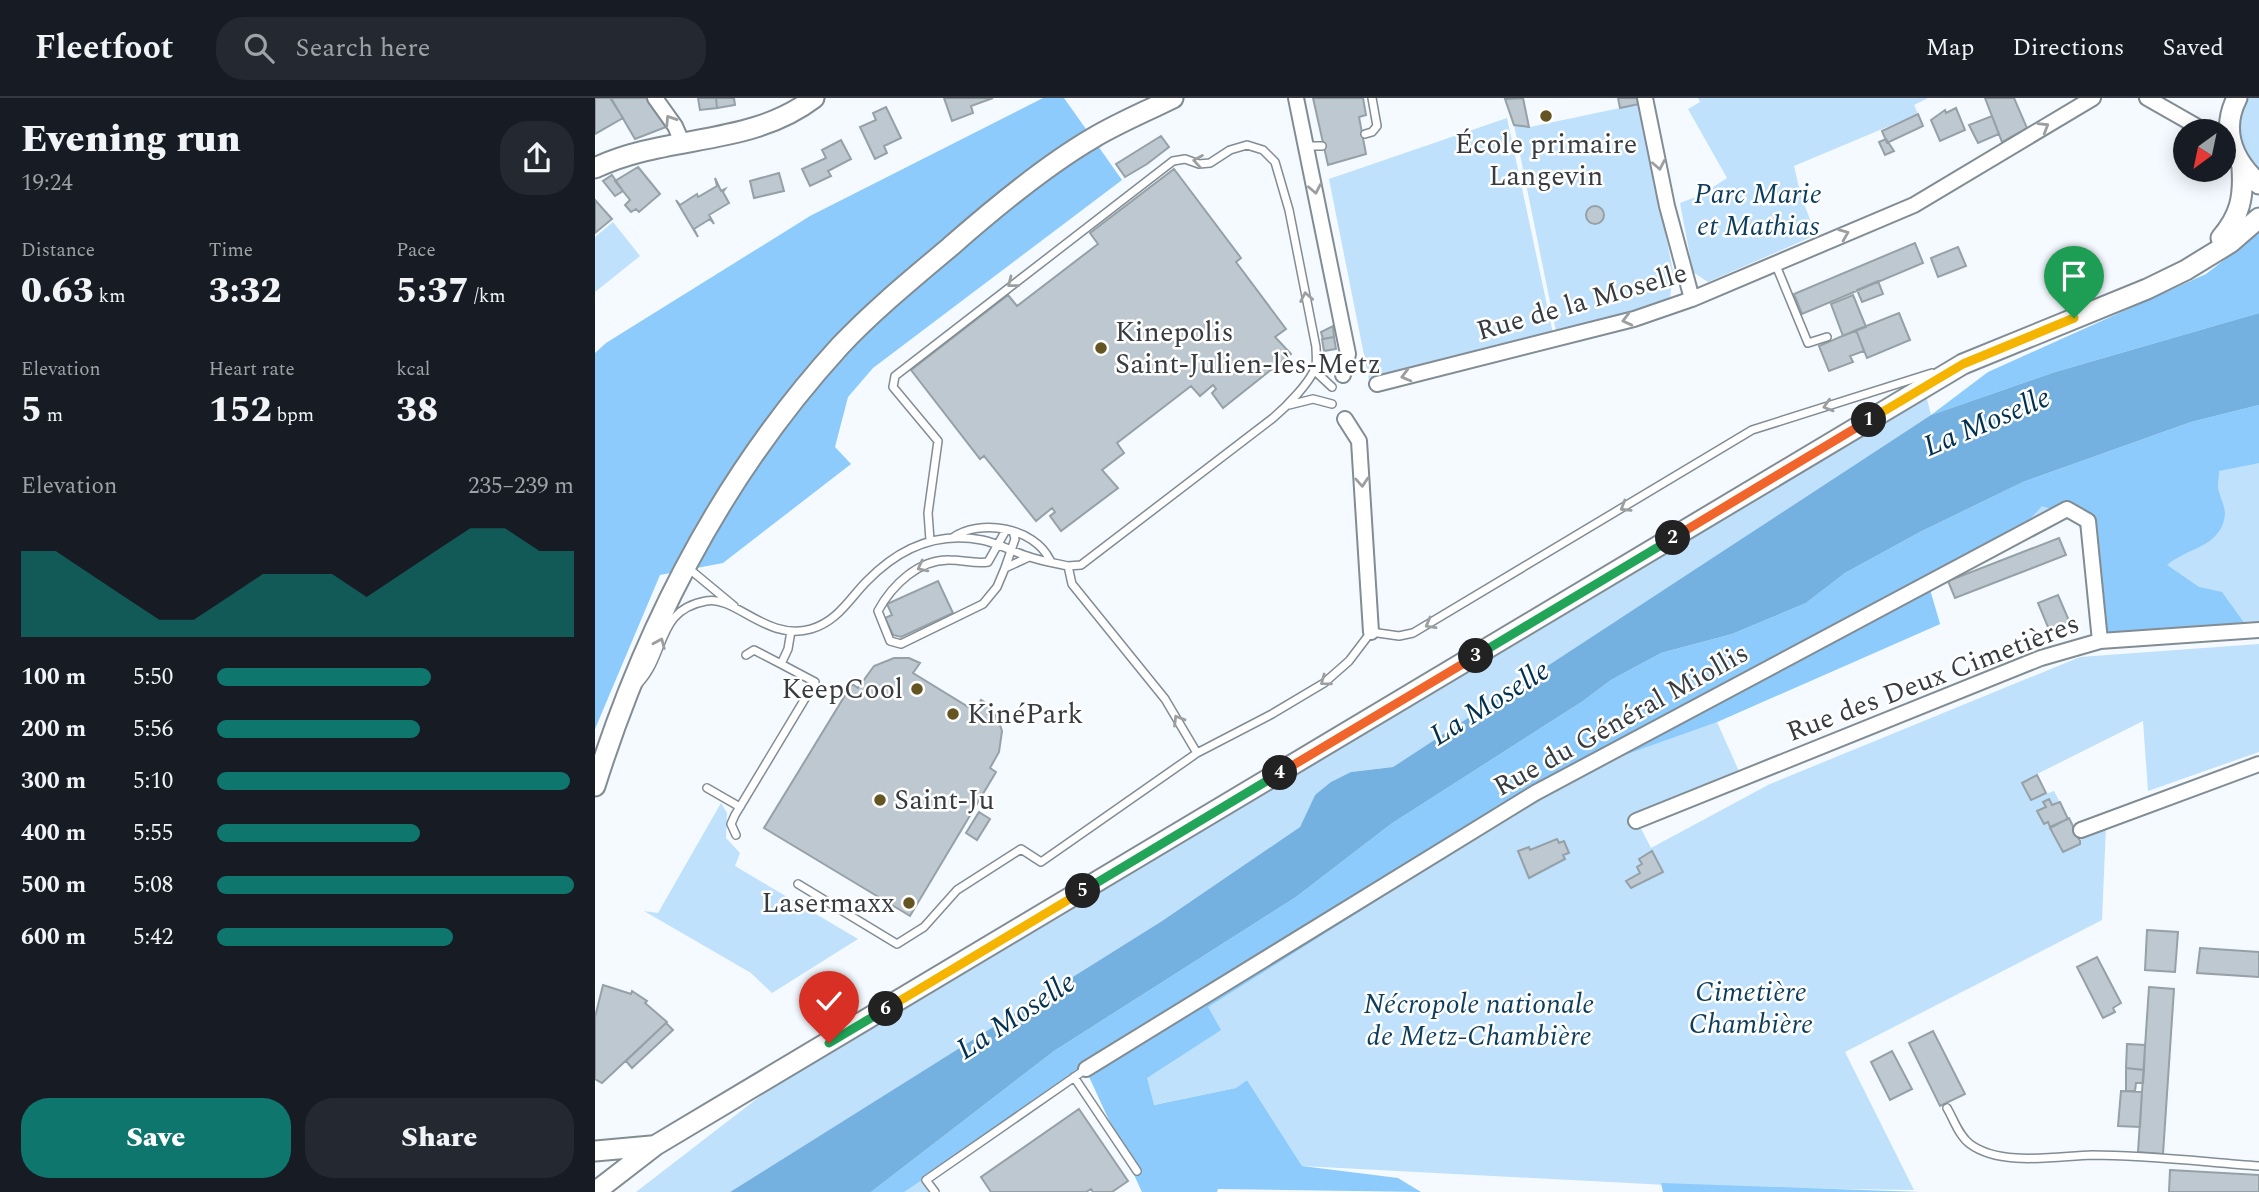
<!DOCTYPE html>
<meta charset="utf-8">
<style>
body{margin:0;font-family:Spectral,serif;background:#242831;color:#f1f3f6;height:100vh;display:flex;flex-direction:column;font-size:26px;white-space:nowrap}
*{box-sizing:border-box;margin:0}
p{font-size:23px;color:#9ea1a6}
.icon{flex:none;width:38px;height:38px;fill:none;stroke:currentColor;stroke-width:2;stroke-linecap:round;stroke-linejoin:round}
.map{position:relative;flex:1;overflow:hidden}
.drawer{display:flex;flex-direction:column;background:#171b24;width:595px}
.drawer>*{flex:none}
.needle{width:46px;rotate:213deg}
.fabs{position:absolute;left:1578px;top:21px;display:grid;gap:14px}
.fabs a{display:grid;place-items:center;width:63px;height:63px;border-radius:50%;background:#171b24;box-shadow:0 4px 18px #0003;font-size:35px}
.pin{position:absolute;display:grid;place-items:center;width:60px;height:60px;color:#fff;margin:-72px -30px;border-radius:50% 50% 50% 0;rotate:-45deg;box-shadow:0 0 7px #0007}
.pin .icon{rotate:45deg}
.km{position:absolute;width:35px;height:35px;margin:-18px;border-radius:50%;background:#222;color:#fff;font-size:19px;line-height:35px;text-align:center}
.round{display:grid;place-items:center;flex:none;width:74px;height:74px;border-radius:28px;background:#242831}
.head{display:flex;align-items:center;justify-content:space-between;height:119px;padding:0 21px}
h1{font-size:38px;font-weight:800;line-height:52px}
.figures{display:grid;grid-template-columns:repeat(3,1fr);gap:10px;height:119px;padding:7px 21px}
.figures div{display:grid;align-content:center}
.figures b{font-size:35px;font-weight:800}
.figures small{font-size:19px;font-weight:400}
.figures p{font-size:19px}
.chart{height:196px;padding:14px 21px}
.chart p{display:flex;justify-content:space-between}
.chart svg{width:100%;height:126px;margin-top:7px;fill:#0f766e;opacity:.7}
.button{display:flex;gap:14px;margin-top:auto;padding:14px 21px}
.button a{flex:1;height:80px;border-radius:28px;background:#0f766e;color:#fff;font-size:28px;font-weight:800;line-height:80px;text-align:center}
.button a+a{background:#242831;color:#f1f3f6}
ul{padding:0 21px;list-style:none;font-size:23px}
li{display:grid;grid-template-columns:112px 84px 1fr;align-items:center;height:52px}
li i{height:18px;border-radius:9px;background:#0f766e}
header{display:flex;align-items:center;gap:42px;box-sizing:border-box;height:98px;padding:0 35px;background:#171b24;border-bottom:2px solid #363941}
header strong{font-size:33px}
nav{display:flex;gap:38px;margin-inline-start:auto;font-size:24px}
.search{width:490px;height:63px;background:#242831;display:flex;align-items:center;gap:18px;box-sizing:border-box;padding:0 24px;border-radius:28px;color:#9ea1a6;font-size:26px}
main{display:flex;flex:1;min-height:0}
.map>svg:first-child{display:block}
.green{fill:#bfe1fc}
.forest{fill:#8ccbfc}
.water{fill:#74b1e1}
.building{fill:#bec8d0;stroke:#96a0a7;stroke-width:2}
.lines{fill:none;stroke-linecap:round;stroke-linejoin:round}
.service-casing{stroke:#828c93;stroke-width:10}
.minor-casing{stroke:#828c93;stroke-width:18}
.secondary-casing{stroke:#828c93;stroke-width:23}
.service{stroke:#fff;stroke-width:7}
.minor{stroke:#fff;stroke-width:14}
.secondary{stroke:#fff;stroke-width:19}
.oneway{stroke:#9c9ea0}
.split-1-casing{stroke:#fff;stroke-width:14}
.split-2-casing{stroke:#fff;stroke-width:14}
.split-3-casing{stroke:#fff;stroke-width:14}
.split-4-casing{stroke:#fff;stroke-width:14}
.split-5-casing{stroke:#fff;stroke-width:14}
.split-6-casing{stroke:#fff;stroke-width:14}
.split-7-casing{stroke:#fff;stroke-width:14}
.split-1{stroke:#f5b400;stroke-width:9}
.split-2{stroke:#f0652b;stroke-width:9}
.split-3{stroke:#22a559;stroke-width:9}
.split-4{stroke:#f0652b;stroke-width:9}
.split-5{stroke:#22a559;stroke-width:9}
.split-6{stroke:#f5b400;stroke-width:9}
.split-7{stroke:#22a559;stroke-width:9}
.poi-dot{fill:#645522;stroke:#fff;stroke-width:2.5}
.labels{text-anchor:middle;dominant-baseline:central;stroke-width:5;stroke-linejoin:round;paint-order:stroke}
.poi-label{font-size:28px;fill:#383c40;stroke:#fff;text-anchor:start}
.park-label{font-size:28px;font-style:italic;fill:#0d3d5d;stroke:#fff}
.street-label{font-size:28px;fill:#383c40;stroke:#fff}
.water-label{font-size:30px;font-style:italic;fill:#003150;stroke:#fff}
</style>
<header>
<strong>Fleetfoot</strong>
<div class="search"><svg class="icon" aria-label="search" viewBox="0 0 24 24"><circle cx="10" cy="10" r="6"/><path d="M15 15l6 6"/></svg>Search here</div>
<nav><a>Map</a><a>Directions</a><a>Saved</a></nav>
</header>
<main>
<section class="drawer">
<div class="head"><div><h1>Evening run</h1><p>19:24</p></div><a class="round"><svg class="icon" aria-label="share" viewBox="0 0 24 24"><path d="M12 15V3M7 8l5-5 5 5M5 13v7h14v-7"/></svg></a></div>
<div class="figures">
<div><p>Distance</p><b>0.63<small> km</small></b></div>
<div><p>Time</p><b>3:32</b></div>
<div><p>Pace</p><b>5:37<small> /km</small></b></div>
</div>
<div class="figures">
<div><p>Elevation</p><b>5<small> m</small></b></div>
<div><p>Heart rate</p><b>152<small> bpm</small></b></div>
<div><p>kcal</p><b>38</b></div>
</div>
<div class="chart"><p><span>Elevation</span>235–239 m</p>
<svg viewBox="0 0 160 44" preserveAspectRatio="none"><path d="M0 44V14L10 14L20 22L30 30L40 38L50 38L60 30L70 22L80 22L90 22L100 30L110 22L120 14L130 6L140 6L150 14L160 14V44z"/></svg>
</div>
<ul>
<li><b>100 m</b>5:50<i style="width:60%"></i></li>
<li><b>200 m</b>5:56<i style="width:57%"></i></li>
<li><b>300 m</b>5:10<i style="width:99%"></i></li>
<li><b>400 m</b>5:55<i style="width:57%"></i></li>
<li><b>500 m</b>5:08<i style="width:100%"></i></li>
<li><b>600 m</b>5:42<i style="width:66%"></i></li>
</ul>
<div class="button"><a>Save</a><a>Share</a></div>
</section>
<div class="map">
<svg width="1664" height="1094" viewBox="0 0 1664 1094">
<rect width="100%" height="100%" fill="#f4faff"/>
<path class="green" d="M1103 0H1333L1319 7 1323 16 1199 68 1206 98 1221 137 1113 184 1098 174 1085 105 1106 97 1132 80 1093 11 1105 4Z
M1654 0H1664V72C1642 56 1639 21 1654 0Z
M1044 6 1078 173 1075 201 1043 213 961 233 919 27 935 29Z
M912 20 959 240 774 282 734 81Z
M18 124 45 158 0 194V139Z
M1329 289 1336 317 798 669 756 674 720 697 705 729 567 823 135 1094H41L234 945Z
M1664 307V531L1655 533 1480 414 1333 485 1345 526 1122 624 1147 680 1042 723 1056 750 1175 686 1485 559 1664 546V654L1553 693 1548 623 1442 676 1451 696 1459 693 1485 742 1511 728 1507 822 1250 954 1319 1092 1110 1089 707 1068 652 982 641 990 558 1007 547 1094 491 972 327 1081 334 1094H276L988 603Z
M126 705 132 715 131 740 145 755 140 768 263 841 177 895 156 875 49 813 63 815Z"/>
<path class="forest" d="M448 0H469L527 82 278 270 253 299 240 349 256 366 128 465 65 477 0 631V255L11 245 215 118Z
M1664 135V215L1460 274 1336 317 1393 274 1611 176Z
M1664 307V365L1624 373C1624 378 1623 384 1623 389 1624 398 1630 407 1630 416 1627 449 1593 449 1572 467L1604 489 1627 494 1655 533 1505 543 1490 437 1476 417 1447 408 1419 439 1333 485 1345 526 1122 624 1021 660 943 701 613 909 626 932 552 980 559 1007 641 990 652 982 707 1068 803 1080 826 1094 623 1091 622 1094H547L491 972 309 1094H276L459 953 701 799 796 726 988 603 1016 582 1066 555 1137 536 1211 505 1250 475 1325 434 1428 384 1596 324Z
M1066 1085 1325 1094H1068Z"/>
<path class="water" d="M1664 215V307L1596 324 1428 384 1325 434 1250 475 1211 505 1137 536 1066 555 1016 582 988 603 796 726 701 799 459 953 276 1094H135L567 823 705 729 720 697 736 684 756 674 798 669 1336 317 1460 274Z"/>
<path class="building" d="M0 0H15L28 20 0 36Z
M16 0H52L71 29 40 41Z
M103 0H121L122 10 105 12Z
M121 0H139L140 7 122 10Z
M349 0H398L376 8 378 15 357 23Z
M718 0H768L771 17 764 19 771 56 733 67Z
M928 0 934 29 919 27 910 1Z
M1023 0H1042L1044 6 1025 10Z
M1390 0H1419L1432 30 1407 44Z
M291 9 306 40 289 48 292 55 280 61 265 29 281 22 278 15Z
M1361 10 1370 32 1345 43 1336 22 1350 12 1351 15Z
M1323 16 1328 28 1292 45 1287 33Z
M1397 18 1404 36 1383 45 1374 27Z
M566 38 574 49 552 66 530 79 521 66Z
M1291 41 1299 53 1290 57 1284 44Z
M246 42 256 61 233 73 236 78 215 88 207 71 231 60 227 52Z
M43 69 65 96 44 114 41 111 36 114 30 107 35 102 20 83Z
M579 71 646 160 641 164 691 231 680 239 696 256 628 310 617 295 621 291 618 287 605 298 596 288 522 345 529 355 507 372 523 390 466 433 455 418 460 414 457 410 441 423 389 358 385 361 316 272 413 197 422 208 503 146 495 135Z
M184 75 189 93 159 100 155 83Z
M17 77 28 93 20 98 8 83Z
M120 80 126 93 130 91 128 94 134 105 114 117 119 126 115 121 99 131 103 139 81 102 85 107 102 96 103 99 122 88Z
M0 102 17 121 0 135Z
M991 117a9 9 0 1 1 18 0a9 9 0 1 1-18 0Z
M1320 145 1328 165 1207 216 1199 196Z
M1363 149 1371 168 1343 179 1336 160Z
M1283 183 1288 196 1267 204 1262 192Z
M1258 197 1271 229 1248 238 1236 206Z
M1304 215 1315 242 1272 260 1261 232Z
M738 228 739 239 728 241 726 234Z
M1261 232 1269 253 1255 258 1258 264 1234 273 1224 248Z
M739 239 741 251 729 253 727 241Z
M1464 440 1471 457 1360 500 1353 483Z
M343 483 358 515 306 539 298 537 290 520 297 517 292 506Z
M1463 497 1475 525 1455 534 1443 505Z
M299 560H314L325 565 318 575 380 613 386 602 391 605 403 621 407 633 404 654 395 670 401 674 315 818 169 730 257 586 263 590 279 568Z
M1442 677 1451 695 1436 702 1427 685Z
M1454 701 1457 707 1465 704 1473 721 1455 729 1453 724 1449 726 1442 713 1451 709 1448 704Z
M384 714 395 721 382 742 371 735Z
M1474 720 1485 743V746L1468 754 1455 730Z
M962 741 964 745 969 743 974 755 968 757 970 761 934 780 923 753 934 749 935 752Z
M1057 753 1068 774 1036 790 1031 783 1045 775 1042 769 1047 766 1044 761Z
M1552 832 1583 834 1580 874 1550 872Z
M1605 850 1664 854V879L1602 875Z
M1502 859 1526 905 1518 910 1520 914 1508 920 1482 869Z
M8 887 36 896 37 893 52 903 50 905 72 924 7 985 0 981V919Z
M1554 889 1579 891 1568 1056 1543 1054Z
M71 925 78 932 37 970 31 963Z
M1338 933 1370 996 1345 1008 1314 945Z
M1532 946 1550 947 1549 972 1531 970Z
M1297 953 1317 991 1295 1002 1276 964Z
M1531 970 1549 972 1548 985H1541L1540 993H1531Z
M1526 993 1547 994 1545 1029 1523 1028Z
M484 1011 533 1083 517 1094H498L496 1091 491 1094H396L386 1079Z
M1575 1072 1664 1077V1094H1574Z"/>
<g class="lines">
<g class="service-casing">
<path id="service" d="M770 36 777 34 782 28 777 0
M712 48H727
M1180 165 1213 245 1232 239
M721 268 722 275 737 289
M694 307 718 301 737 306
M411 432 393 464C380 466 368 462 355 462 324 461 297 487 283 513L295 543 306 546 388 506 402 489 410 470 434 459
M357 440C385 420 439 429 455 462
M335 442 333 415 343 343 298 289 300 278 578 63 590 61 604 66 615 65 635 52 652 47 668 52 680 64 694 112 721 249C721 255 722 261 721 267 717 283 691 309 678 320L486 467 473 468
M92 469 139 508
M410 470 420 441 418 433
M151 557 159 552 186 566
M44 585C72 555 61 512 111 503 140 497 172 544 216 531 243 523 254 501 272 483 303 451 341 433 387 442 402 445 417 453 432 458 445 463 460 465 473 468L477 486 570 601 602 655
M112 690 145 709
M141 737 136 726 140 717 220 584 186 566 193 551 196 533
M203 786 302 846 329 829 362 792 426 751 446 764 602 655 677 616 729 585 754 563 776 534 804 538 818 535 1157 332 1337 275
M479 979 542 1073
M1352 1010C1359 1022 1364 1038 1375 1046 1406 1069 1462 1058 1497 1057 1552 1057 1609 1064 1664 1068
M340 1094 331 1082 491 971"/>
</g>
<g class="minor-casing">
<path id="minor" d="M60 0 80 28 87 44
M701 0 753 256 748 277
M1050 0 1072 108 1097 201
M1552 0 1610 33
M782 286 1039 221 1097 201 1319 107 1498 0
M750 321 764 343 776 534
M1041 723 1446 560 1505 543 1664 532
M1486 732 1664 666
M491 971 940 695 1472 411 1493 423 1505 543"/>
</g>
<g class="secondary-casing">
<path id="secondary" d="M1642 0C1625 33 1639 63 1664 86
M0 70C71 36 155 49 219 0
M1626 140C1645 118 1649 99 1647 70
M0 688C51 526 130 374 245 248 279 212 317 181 355 149 397 112 450 68 498 40 523 25 552 13 578 0
M0 1053 56 1048
M0 1094 61 1047 1368 266 1552 191 1591 172 1635 145 1664 120"/>
</g>
<use href="#service" class="service"/>
<use href="#minor" class="minor"/>
<use href="#secondary" class="secondary"/>
</g>
<defs><path id="oneway-chevron" d="M-2-3.5L2.5 0L-2 3.5" fill="none" stroke-width="1.6" stroke-linecap="round" stroke-linejoin="round" transform="scale(1.75)"/></defs>
<g class="oneway">
<use href="#oneway-chevron" transform="translate(75 22) rotate(-123)"/>
<use href="#oneway-chevron" transform="translate(1449 29) rotate(-31)"/>
<use href="#oneway-chevron" transform="translate(603 63) rotate(-171)"/>
<use href="#oneway-chevron" transform="translate(1064 67) rotate(79)"/>
<use href="#oneway-chevron" transform="translate(720 91) rotate(79)"/>
<use href="#oneway-chevron" transform="translate(1249 136) rotate(-22)"/>
<use href="#oneway-chevron" transform="translate(417 185) rotate(142)"/>
<use href="#oneway-chevron" transform="translate(711 199) rotate(-101)"/>
<use href="#oneway-chevron" transform="translate(1032 222) rotate(166)"/>
<use href="#oneway-chevron" transform="translate(811 278) rotate(165)"/>
<use href="#oneway-chevron" transform="translate(1233 308) rotate(163)"/>
<use href="#oneway-chevron" transform="translate(767 384) rotate(86)"/>
<use href="#oneway-chevron" transform="translate(1030 409) rotate(149)"/>
<use href="#oneway-chevron" transform="translate(327 469) rotate(153)"/>
<use href="#oneway-chevron" transform="translate(835 526) rotate(151)"/>
<use href="#oneway-chevron" transform="translate(65 545) rotate(-67)"/>
<use href="#oneway-chevron" transform="translate(730 583) rotate(144)"/>
<use href="#oneway-chevron" transform="translate(583 622) rotate(-121)"/>
</g>
<g class="lines">
<g class="split-1-casing">
<path id="split-1" d="M1274 322 1368 266 1479 220"/>
</g>
<g class="split-2-casing">
<path id="split-2" d="M1078 440 1274 322"/>
</g>
<g class="split-3-casing">
<path id="split-3" d="M881 558 1078 440"/>
</g>
<g class="split-4-casing">
<path id="split-4" d="M685 675 881 558"/>
</g>
<g class="split-5-casing">
<path id="split-5" d="M488 793 685 675"/>
</g>
<g class="split-6-casing">
<path id="split-6" d="M291 911 488 793"/>
</g>
<g class="split-7-casing">
<path id="split-7" d="M234 945 291 911"/>
</g>
<use href="#split-1" class="split-1"/>
<use href="#split-2" class="split-2"/>
<use href="#split-3" class="split-3"/>
<use href="#split-4" class="split-4"/>
<use href="#split-5" class="split-5"/>
<use href="#split-6" class="split-6"/>
<use href="#split-7" class="split-7"/>
</g>
<g class="poi-dot">
<circle cx="951" cy="18" r="7"/>
<circle cx="506" cy="250" r="7"/>
<circle cx="322" cy="591" r="7"/>
<circle cx="358" cy="616" r="7"/>
<circle cx="285" cy="702" r="7"/>
<circle cx="314" cy="805" r="7"/>
</g>
<g class="labels">
<g class="poi-label">
<text x="951" y="46" text-anchor="middle">École primaire<tspan x="951" dy="32">Langevin</tspan></text>
<text x="520" y="234">Kinepolis<tspan x="520" dy="32">Saint-Julien-lès-Metz</tspan></text>
<text x="308" y="591" text-anchor="end">KeepCool</text>
<text x="372" y="616">KinéPark</text>
<text x="299" y="702">Saint-Ju</text>
<text x="300" y="805" text-anchor="end">Lasermaxx</text>
</g>
<g class="park-label">
<text x="1163" y="96">Parc Marie<tspan x="1163" dy="32">et Mathias</tspan></text>
<text x="1156" y="894">Cimetière<tspan x="1156" dy="32">Chambière</tspan></text>
<text x="884" y="906">Nécropole nationale<tspan x="884" dy="32">de Metz-Chambière</tspan></text>
</g>
<g class="street-label">
<text transform="translate(987 204) rotate(-16)">Rue de la Moselle</text>
<text transform="translate(1338 580) rotate(-21)">Rue des Deux Cimetières</text>
<text transform="translate(1026 622) rotate(-29)">Rue du Général Miollis</text>
</g>
<g class="water-label">
<text transform="translate(1392 324) rotate(-23)">La Moselle</text>
<text transform="translate(895 605) rotate(-32)">La Moselle</text>
<text transform="translate(421 918) rotate(-33)">La Moselle</text>
</g>
</g>
</svg>
<div class="fabs">
<a><svg class="needle" viewBox="-14 -14 28 28"><path d="M0-13l5 13h-10z" fill="#e53935"/><path d="M0 13l5-13h-10z" fill="#9ea1a6"/></svg></a>
</div>
<div class="pin" style="left:1479px;top:220px;background:#1e9e55"><svg class="icon" aria-label="arrive" viewBox="0 0 24 24"><path d="M6 21V4h12l-3 4 3 4H6"/></svg></div>
<div class="pin" style="left:234px;top:945px;background:#d93025"><svg class="icon" aria-label="check" viewBox="0 0 24 24"><path d="M5 12l5 5 9-10"/></svg></div>
<b class="km" style="left:1274px;top:322px">1</b>
<b class="km" style="left:1078px;top:440px">2</b>
<b class="km" style="left:881px;top:558px">3</b>
<b class="km" style="left:685px;top:675px">4</b>
<b class="km" style="left:488px;top:793px">5</b>
<b class="km" style="left:291px;top:911px">6</b>
</div>
</main>
